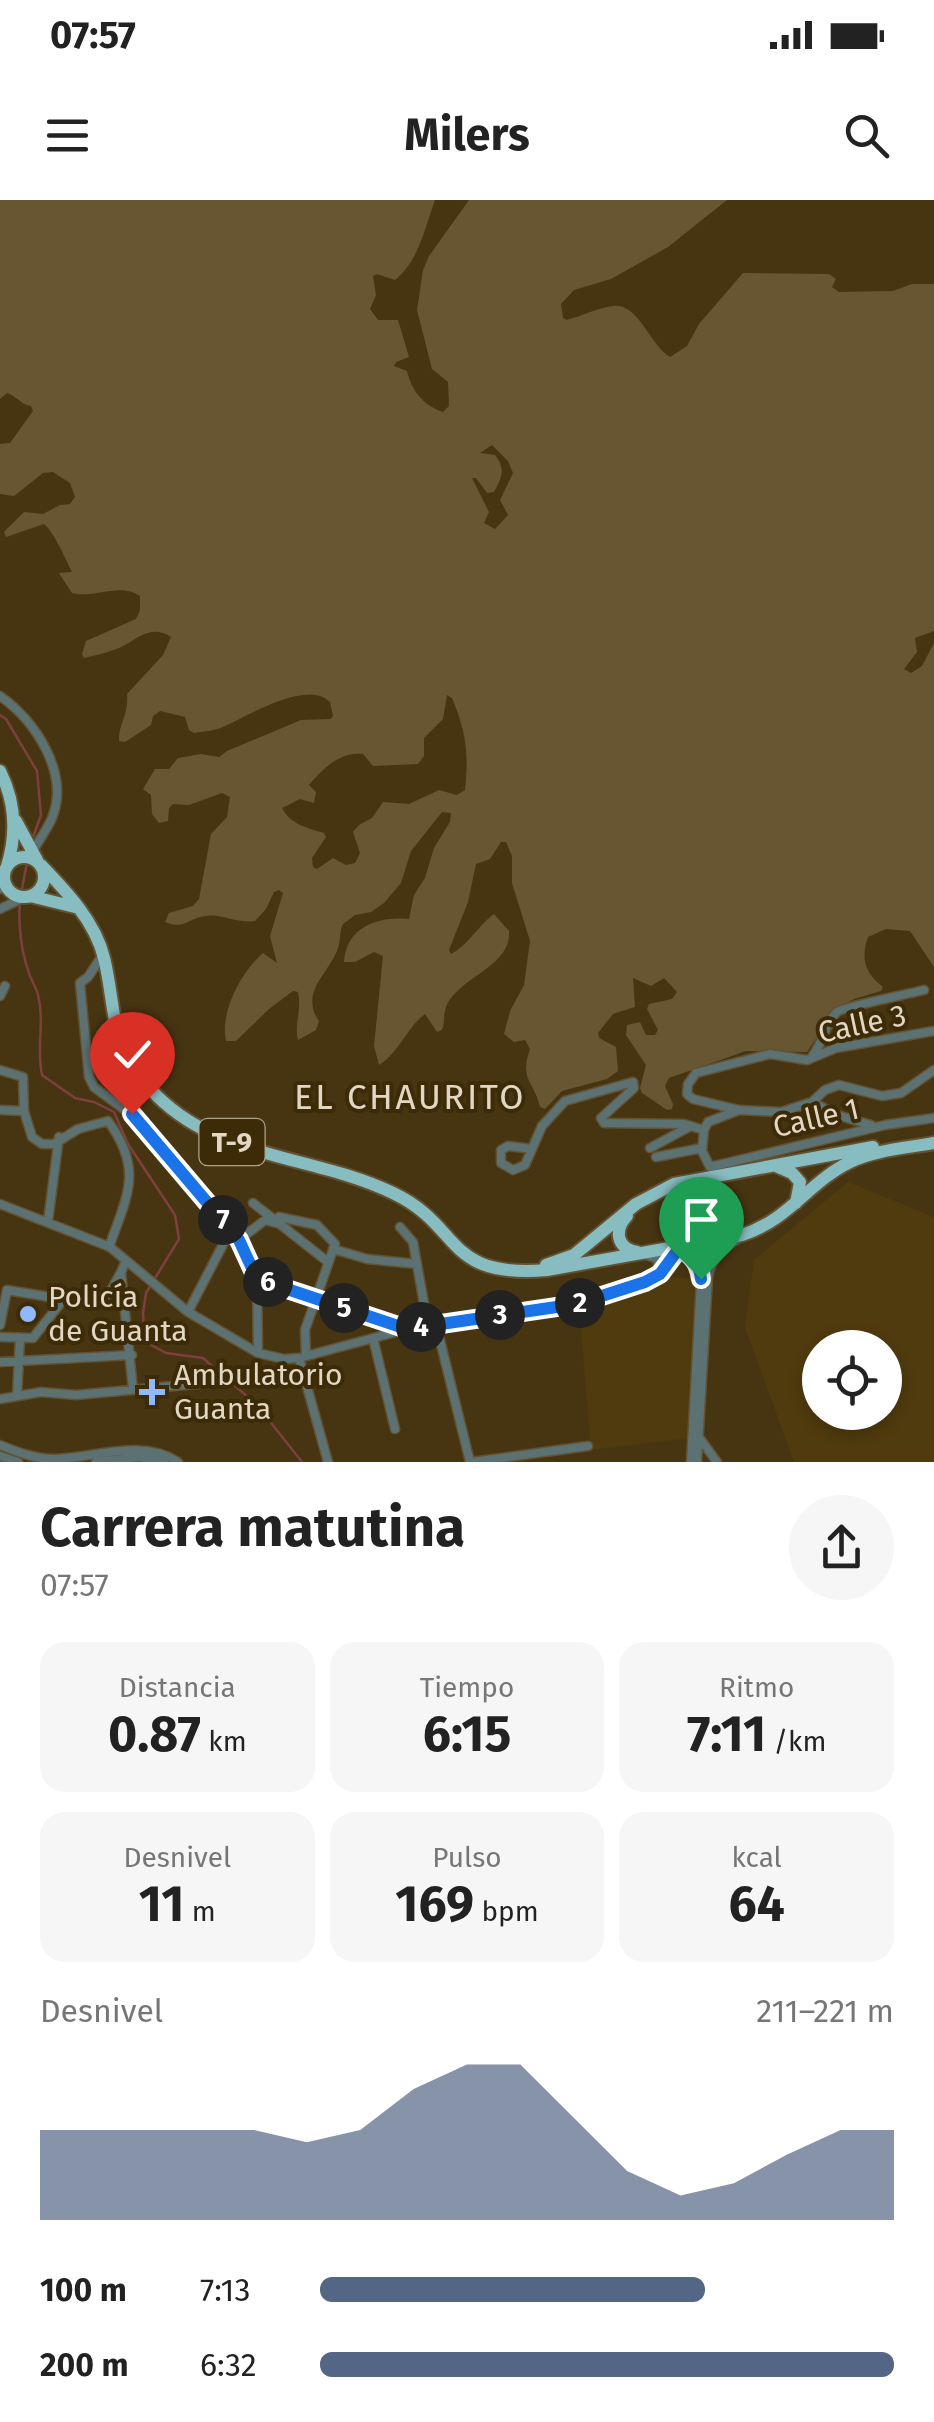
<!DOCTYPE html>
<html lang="es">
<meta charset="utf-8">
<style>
body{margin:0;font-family:"Fira Sans",sans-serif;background:#f6f6f6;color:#222;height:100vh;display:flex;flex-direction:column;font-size:38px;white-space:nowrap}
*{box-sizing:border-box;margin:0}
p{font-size:32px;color:#767676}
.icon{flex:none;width:55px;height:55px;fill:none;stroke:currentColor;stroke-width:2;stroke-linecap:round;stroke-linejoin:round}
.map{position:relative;height:1262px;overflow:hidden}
.side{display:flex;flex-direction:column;background:#fff;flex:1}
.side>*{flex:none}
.fabs{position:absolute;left:802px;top:1130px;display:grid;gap:20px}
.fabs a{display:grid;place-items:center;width:100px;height:100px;border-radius:50%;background:#fff;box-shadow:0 5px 15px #0003;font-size:50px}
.pin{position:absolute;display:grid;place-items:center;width:85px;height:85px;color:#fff;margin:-102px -42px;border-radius:50% 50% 50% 0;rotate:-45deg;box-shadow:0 0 10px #0007}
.pin .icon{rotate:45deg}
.km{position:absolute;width:50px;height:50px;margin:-25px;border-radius:50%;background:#222;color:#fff;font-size:28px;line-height:50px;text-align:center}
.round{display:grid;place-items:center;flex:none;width:105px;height:105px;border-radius:52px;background:#f6f6f6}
.headline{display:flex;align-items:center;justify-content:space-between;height:170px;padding:0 40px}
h1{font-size:55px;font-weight:700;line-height:75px}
.figures{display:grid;grid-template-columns:repeat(3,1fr);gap:15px;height:170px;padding:10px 40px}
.figures div{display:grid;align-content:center;border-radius:25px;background:#f6f6f6;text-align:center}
.figures b{font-size:50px;font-weight:700}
.figures small{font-size:28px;font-weight:400}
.figures p{font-size:28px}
.chart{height:280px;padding:20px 40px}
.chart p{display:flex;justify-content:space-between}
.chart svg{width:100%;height:180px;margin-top:10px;fill:#546685;opacity:.7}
ul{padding:0 40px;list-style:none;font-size:32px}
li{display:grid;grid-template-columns:160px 120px 1fr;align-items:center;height:75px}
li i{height:25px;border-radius:12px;background:#546685}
.status{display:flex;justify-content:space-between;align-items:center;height:70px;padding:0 50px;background:#fff;direction:ltr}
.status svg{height:28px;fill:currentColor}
header{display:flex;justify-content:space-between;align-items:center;height:130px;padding:0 40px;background:#fff;font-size:45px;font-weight:700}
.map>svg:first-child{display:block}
.built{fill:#503b0e;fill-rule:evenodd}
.green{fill:#685532;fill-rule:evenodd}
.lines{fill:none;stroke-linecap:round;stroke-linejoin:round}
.stream{stroke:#7d403f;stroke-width:2.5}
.minor-casing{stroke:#635232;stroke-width:11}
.highway-casing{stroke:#635232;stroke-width:16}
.minor{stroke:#5c7172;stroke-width:8}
.highway{stroke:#87bdc1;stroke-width:12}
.route-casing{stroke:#fff;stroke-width:20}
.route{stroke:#1a73e8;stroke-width:12}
.poi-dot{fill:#91b8fd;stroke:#3c2b06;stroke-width:4}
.labels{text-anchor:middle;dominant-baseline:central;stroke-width:8;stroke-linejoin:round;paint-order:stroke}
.shield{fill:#3c2b06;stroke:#b0a38b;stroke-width:2.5}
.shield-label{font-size:28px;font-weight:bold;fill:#e2d7c4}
.street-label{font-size:30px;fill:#e2d7c4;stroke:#3c2b06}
.poi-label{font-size:30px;fill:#e2d7c4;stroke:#3c2b06;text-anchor:start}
.quarter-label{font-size:35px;letter-spacing:2.5px;fill:#e2d7c4;stroke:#3c2b06}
</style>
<div class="status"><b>07:57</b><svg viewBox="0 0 49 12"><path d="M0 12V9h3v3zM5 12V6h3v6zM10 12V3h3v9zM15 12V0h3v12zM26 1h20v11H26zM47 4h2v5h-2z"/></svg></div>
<header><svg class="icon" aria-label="menu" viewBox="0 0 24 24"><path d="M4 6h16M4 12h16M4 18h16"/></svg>Milers<svg class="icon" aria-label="search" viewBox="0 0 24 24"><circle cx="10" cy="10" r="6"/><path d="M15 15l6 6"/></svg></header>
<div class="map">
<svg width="934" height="1262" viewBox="0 0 934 1262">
<rect width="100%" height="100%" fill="#473512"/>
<path class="built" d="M848 982 934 1017V1262H794L745 1127 754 1060ZM820 1148H885V1212H820Z
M659 1077 700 1078 689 1238 591 1250 579 1104Z"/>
<path class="green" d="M0 0H435C425 27 419 61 395 80L377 74 373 76 376 95 370 109 378 120H398L409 157 396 162 394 166 407 171C411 190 424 206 443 212L449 206 448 182 432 169 417 110 423 70 429 56 469 0H727L668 47 611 79 574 90 561 104 563 118 567 120C582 116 597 108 613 106 638 102 649 144 670 157L687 146 699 124 743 73 829 74 836 79 832 87 839 92 893 91 912 84H934V431L915 438 917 452 904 469 911 473 922 466 934 443V767L910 731 886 729 868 737C860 760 866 774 883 787L881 791 854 799 836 809 807 852 746 851 669 878 665 886 673 904 672 909 667 910 642 893 640 888 646 865 626 835 627 825 640 822 646 835H655L658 830 647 809 649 804 672 799 677 792 664 778 651 786 633 778 635 807 613 814 598 833 599 838 616 847 618 871 607 879 562 891 545 909 540 907C534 881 519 880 530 849L525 840 514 842 504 834 510 811 524 785 530 741 512 683V656L506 642H501L490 659 476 664 468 702 449 750 451 754C467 746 479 725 494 714L509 731C512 767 458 777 446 807 443 815 445 823 442 830L437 832 425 814C406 828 400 852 379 865L374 846 383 756 374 752 355 762H344C346 727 378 716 409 719L414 695 425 678 434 648 450 622 451 613 442 612 411 651 401 683 384 703 371 712 355 715 343 724C339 732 341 740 338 748 329 774 299 792 319 821L316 830 298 840C294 823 302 810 298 792L293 791 269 809 236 841H226C220 812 240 773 263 753L277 763 270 736 283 693 279 690 274 692 266 709 255 721C237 724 222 713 205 716 187 719 184 730 165 722L169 713 193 706 199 699 211 634 227 617 230 597 222 593 189 605 173 604 169 608 168 621 159 623 152 614 151 595 143 589 155 569H169L178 558 201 554 219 557 227 551 301 520 330 519 333 516 330 502C307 479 250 515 225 526 215 531 205 531 194 533L189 530 185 517 160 511 153 516 151 525 125 542 119 541C118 524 129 516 127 494L163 455 171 437C153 425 141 436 125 445 114 451 97 455 84 458L82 454 86 441 136 419 140 410V396C119 382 96 399 72 393L59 373 72 372C66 360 54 332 44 324L6 337 4 332 24 312 43 314 60 305 70 304 75 297 70 283 53 272 43 273 14 296 0 294V244L10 243 33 211 31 206C21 205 17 196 7 193L0 199ZM492 245 508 261 513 273 500 300 508 315 495 329 484 323 489 312 472 278H476L487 293 494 292C502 278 506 269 495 255L480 253ZM447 495 452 498C466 532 469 553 465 590L457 595 439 590 409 604 383 602 372 618 359 625 353 632 360 653 355 663 346 665 333 658 317 669 313 667 312 658 326 637 324 633C307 628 290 624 282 608L300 599 314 603 316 592 309 585C323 569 339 551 363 554L373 566 418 564 424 556V538L443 519Z"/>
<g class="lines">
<path class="stream" d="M0 515 6 519 37 571 41 615 32 640
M21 694 28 657
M20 702C18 724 21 751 29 773 31 780 36 787 38 795 45 821 36 848 42 875L75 898 94 902 114 912 128 944 175 1015 179 1039 146 1093 143 1113 144 1132 151 1145 166 1153 203 1158 257 1205 302 1262"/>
<g class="minor-casing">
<path id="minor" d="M0 496C36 521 70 574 52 618 47 630 38 641 32 653
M0 689 5 673
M0 709 25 697
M102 756 88 777 80 783 89 877 94 887 132 915 239 1040 257 1079 258 1153
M0 796 5 786
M813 855C823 843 825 823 837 812 842 807 909 794 924 790
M0 870 23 877 24 911 32 937 42 944H54L78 929 108 921C144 970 127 996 109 1047
M812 902 837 915 871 925
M0 910 24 911
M739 910 693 899 687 894 688 884 696 873 770 854 807 860 836 848 934 831
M704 930 702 951 710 967 885 925 934 918
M650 948 691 926
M532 949 508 946 501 950V963L513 970 525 965 542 926 565 901 633 882 634 888 601 918 604 923 684 924 704 930 708 922 739 910 781 912 812 902 825 890 839 885 882 896 901 893 934 870
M656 957 702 948
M253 1003 328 1062
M0 1004 110 1047 188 1112 258 1153 284 1159 299 1158 407 1129 577 1104 645 1083 660 1074 680 1047C693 1057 699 1063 701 1079L691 1262
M48 1021 59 937
M400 1027 413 1042 428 1126
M239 1040 265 1020 277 1023 279 1017 317 1025 335 1044 305 1130 306 1155
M333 1049 367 1059 417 1064
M647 1055 658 1059V1069L652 1076
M126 1061 121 1072 133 1190
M257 1079 407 1129
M188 1112 231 1029
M436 1124 470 1262
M0 1125 7 1090 86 1103 109 1094 121 1072
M0 1137 33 1138 63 1100
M373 1138 395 1229
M299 1158 328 1262
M0 1162 132 1155
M17 1196 20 1138
M0 1199 41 1192 76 1195 217 1182
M701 1240 717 1262
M0 1245C17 1252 35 1259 54 1259 95 1258 141 1238 178 1262
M0 1256 18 1262
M96 1262 140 1257 164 1262
M472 1262 588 1246
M697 1262 708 1077C712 1058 721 1049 737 1040"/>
</g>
<g class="highway-casing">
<path id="highway" d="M0 571C15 601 17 634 7 666
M16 621 37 660
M4 677a20 20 0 1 1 40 0a20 20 0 1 1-40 0Z
M41 665C66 691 95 721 104 758 113 792 112 837 131 868 138 878 149 887 157 896 222 960 314 955 393 993 463 1026 443 1079 547 1070L742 1035C789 1020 809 982 850 962 875 950 907 948 934 943
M30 696 75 707
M778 967 792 973 800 982 796 1003
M627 1016C614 1030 616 1048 637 1052
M546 1065 574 1055 636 1004 674 984 873 947"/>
</g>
<use href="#minor" class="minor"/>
<use href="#highway" class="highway"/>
</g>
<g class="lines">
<g class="route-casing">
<path id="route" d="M132 914 239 1040 257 1079 407 1129 577 1104 645 1082 660 1074 680 1047C693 1057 699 1063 701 1079"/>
</g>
<use href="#route" class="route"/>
</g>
<g class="poi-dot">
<circle cx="28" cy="1114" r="10"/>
<path d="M147 1177h10v10h10v10h-10v10h-10v-10h-10v-10h10z"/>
</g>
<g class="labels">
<rect class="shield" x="199.5" y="919" width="65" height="46" rx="8"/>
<g class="shield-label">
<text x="232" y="942">T-9</text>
</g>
<g class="street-label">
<text transform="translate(862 824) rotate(-12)">Calle 3</text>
<text transform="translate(816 918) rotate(-13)">Calle 1</text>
</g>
<g class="poi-label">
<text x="48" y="1097">Policía<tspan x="48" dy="34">de Guanta</tspan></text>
<text x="174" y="1175">Ambulatorio<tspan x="174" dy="34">Guanta</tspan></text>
</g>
<g class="quarter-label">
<text x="410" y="897">EL CHAURITO</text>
</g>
</g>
</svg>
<div class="fabs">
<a><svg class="icon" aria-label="locate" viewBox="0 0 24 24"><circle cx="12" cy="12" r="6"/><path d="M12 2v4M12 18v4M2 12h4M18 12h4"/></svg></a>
</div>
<div class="pin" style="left:701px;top:1079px;background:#1e9e55"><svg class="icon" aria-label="arrive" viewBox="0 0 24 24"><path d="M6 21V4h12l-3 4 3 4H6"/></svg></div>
<div class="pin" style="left:132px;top:914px;background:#d93025"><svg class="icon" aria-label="check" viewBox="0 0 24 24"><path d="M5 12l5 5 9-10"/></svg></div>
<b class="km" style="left:580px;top:1103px">2</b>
<b class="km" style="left:500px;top:1115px">3</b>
<b class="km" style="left:421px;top:1127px">4</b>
<b class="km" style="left:344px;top:1108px">5</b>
<b class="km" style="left:268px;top:1082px">6</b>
<b class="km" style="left:223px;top:1020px">7</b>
</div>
<section class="side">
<div class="headline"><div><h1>Carrera matutina</h1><p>07:57</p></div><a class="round"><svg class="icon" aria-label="share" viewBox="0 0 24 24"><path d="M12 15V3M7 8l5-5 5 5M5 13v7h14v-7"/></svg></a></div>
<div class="figures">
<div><p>Distancia</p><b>0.87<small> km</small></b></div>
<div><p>Tiempo</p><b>6:15</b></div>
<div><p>Ritmo</p><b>7:11<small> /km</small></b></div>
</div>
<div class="figures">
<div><p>Desnivel</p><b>11<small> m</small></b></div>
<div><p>Pulso</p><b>169<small> bpm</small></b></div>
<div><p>kcal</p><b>64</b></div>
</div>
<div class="chart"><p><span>Desnivel</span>211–221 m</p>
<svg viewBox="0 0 160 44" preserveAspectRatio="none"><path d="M0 44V22L10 22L20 22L30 22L40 22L50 25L60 22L70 12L80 6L90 6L100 19L110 32L120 38L130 35L140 28L150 22L160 22V44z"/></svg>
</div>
<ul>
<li><b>100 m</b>7:13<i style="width:67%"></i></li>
<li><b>200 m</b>6:32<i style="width:100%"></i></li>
</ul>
</section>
